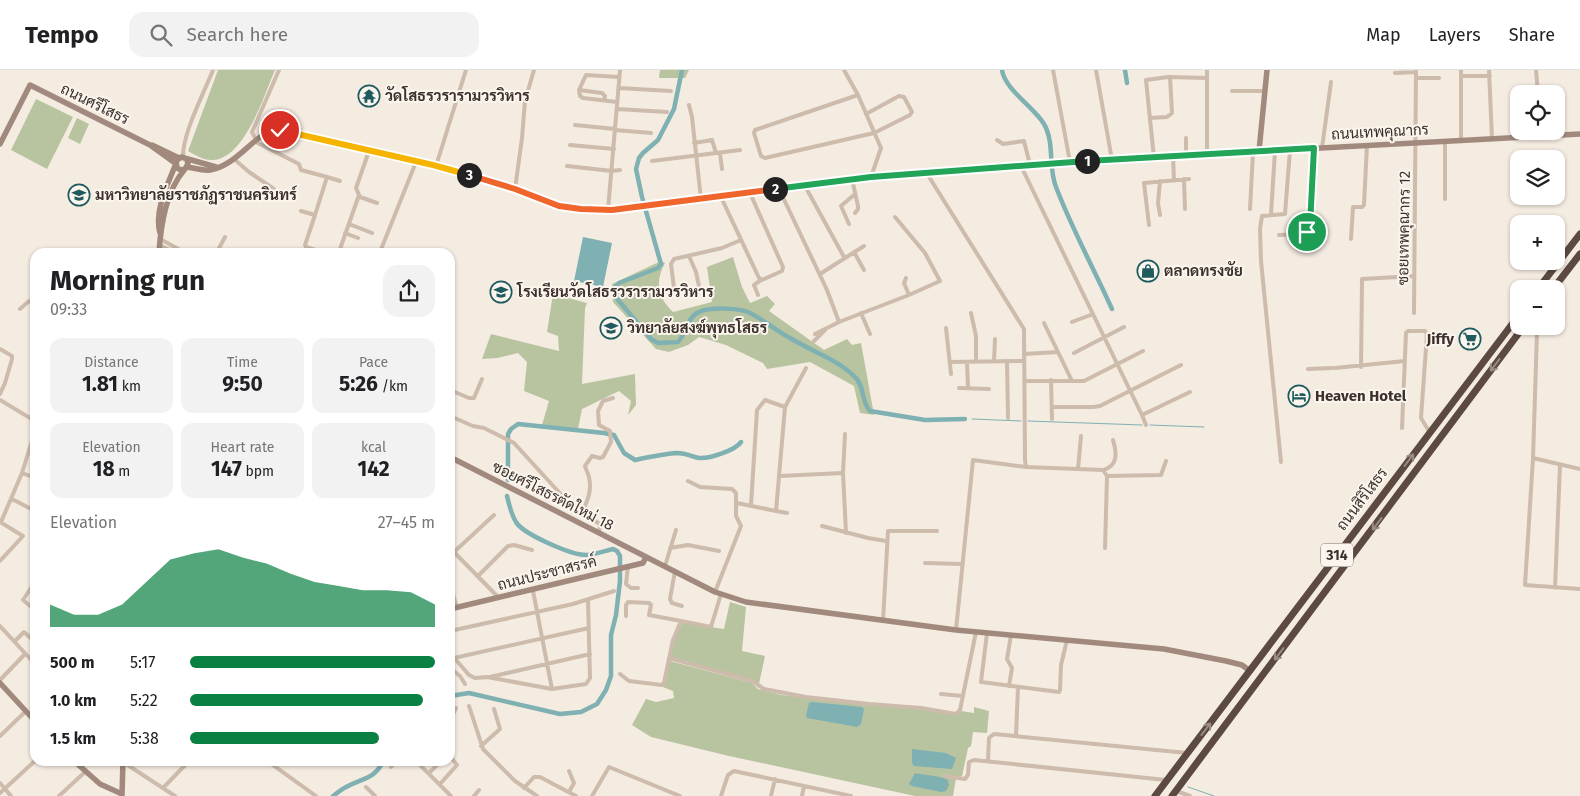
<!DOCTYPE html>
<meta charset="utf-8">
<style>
body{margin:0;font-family:"Fira Sans",Sarabun,sans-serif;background:#f2f2f2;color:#202124;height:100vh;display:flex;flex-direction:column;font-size:19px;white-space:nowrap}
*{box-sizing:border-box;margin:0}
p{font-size:16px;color:#757577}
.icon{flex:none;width:28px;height:28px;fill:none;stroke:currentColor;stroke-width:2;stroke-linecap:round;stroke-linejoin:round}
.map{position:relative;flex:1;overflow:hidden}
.panel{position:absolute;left:30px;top:178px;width:425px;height:518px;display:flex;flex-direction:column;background:#fff;border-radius:15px;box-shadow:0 1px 4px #0004}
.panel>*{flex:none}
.fabs{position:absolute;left:1510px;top:15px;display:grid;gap:10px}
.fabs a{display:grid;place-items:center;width:55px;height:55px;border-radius:10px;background:#fff;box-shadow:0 1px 4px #0004;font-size:25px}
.pin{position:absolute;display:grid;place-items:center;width:42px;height:42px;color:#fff;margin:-21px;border:2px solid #fff;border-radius:50%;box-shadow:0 1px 5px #0007}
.km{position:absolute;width:25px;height:25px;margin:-12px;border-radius:50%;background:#222;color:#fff;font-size:14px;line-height:25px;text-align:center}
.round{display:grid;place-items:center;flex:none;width:52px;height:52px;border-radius:15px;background:#f2f2f2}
.head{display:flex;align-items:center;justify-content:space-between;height:85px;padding:0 20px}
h1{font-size:28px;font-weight:700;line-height:38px}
.metrics{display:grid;grid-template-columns:repeat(3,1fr);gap:8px;height:85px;padding:5px 20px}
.metrics div{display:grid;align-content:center;border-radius:12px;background:#f2f2f2;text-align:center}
.metrics b{font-size:21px;font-weight:700}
.metrics small{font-size:14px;font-weight:400}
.metrics p{font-size:14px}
.chart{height:140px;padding:10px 20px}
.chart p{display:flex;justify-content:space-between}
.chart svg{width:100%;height:90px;margin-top:5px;fill:#0b8043;opacity:.7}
ul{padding:0 20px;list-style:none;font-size:16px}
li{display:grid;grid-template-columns:80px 60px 1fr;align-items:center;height:38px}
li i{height:12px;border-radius:6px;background:#0b8043}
header{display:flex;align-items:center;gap:30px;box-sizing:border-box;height:70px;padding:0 25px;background:#fff;border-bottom:1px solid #e0e0e0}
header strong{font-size:24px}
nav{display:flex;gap:28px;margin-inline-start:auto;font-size:18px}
.search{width:350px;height:45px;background:#f2f2f2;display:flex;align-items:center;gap:12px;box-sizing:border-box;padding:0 18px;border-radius:15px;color:#757577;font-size:19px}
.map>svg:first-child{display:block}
.green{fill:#b8c4a0}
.water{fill:#7fb0b2}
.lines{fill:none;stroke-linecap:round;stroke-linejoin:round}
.stream{stroke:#7fb0b2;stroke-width:1}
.canal{stroke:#7fb0b2;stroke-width:4.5}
.street{stroke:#cdbbac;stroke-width:4}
.secondary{stroke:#a18a7d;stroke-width:5.5}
.highway{stroke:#5c4a42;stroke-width:7}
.oneway{stroke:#9c8e87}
.split-1-casing{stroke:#fff;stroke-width:10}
.split-2-casing{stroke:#fff;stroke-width:10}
.split-3-casing{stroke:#fff;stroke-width:10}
.split-4-casing{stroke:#fff;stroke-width:10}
.split-1{stroke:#22a559;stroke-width:6}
.split-2{stroke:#22a559;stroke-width:6}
.split-3{stroke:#f0652b;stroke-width:6}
.split-4{stroke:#f5b400;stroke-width:6}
.labels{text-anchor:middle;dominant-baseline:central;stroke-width:4;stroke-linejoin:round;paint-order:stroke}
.shield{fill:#fbf5ee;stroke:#756b66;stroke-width:1}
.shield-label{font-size:14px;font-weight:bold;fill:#3b302b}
.poi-label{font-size:15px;font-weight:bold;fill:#3b302b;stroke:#fbf5ee;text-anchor:start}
.street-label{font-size:15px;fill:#3b302b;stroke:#fbf5ee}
</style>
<header>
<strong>Tempo</strong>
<div class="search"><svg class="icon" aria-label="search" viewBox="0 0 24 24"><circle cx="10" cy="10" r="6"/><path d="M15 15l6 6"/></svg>Search here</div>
<nav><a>Map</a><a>Layers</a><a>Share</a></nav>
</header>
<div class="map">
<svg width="1580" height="726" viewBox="0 0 1580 726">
<rect width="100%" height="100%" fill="#f4ebe1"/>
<path class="green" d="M218 0H275C264 25 245 88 213 90 205 91 195 85 188 81Z
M660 0H689L685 8H659Z
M36 29 73 47 47 99 11 80Z
M77 48 89 54 80 74 68 68Z
M733 187 742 217 750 233 767 226 775 234 769 241 824 280 847 269 852 275 861 273 874 345 860 343 854 316 810 292 767 299 763 293 726 275 699 267 688 275 669 282 656 279 613 232 612 214 661 191 665 193C655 211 657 227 673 242L712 232 707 197Z
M553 224 587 233 585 238 582 314 635 304 636 335 628 345 631 331 619 321 582 339 578 359 542 355 549 331 524 321 527 292 518 283 497 288 482 289 491 264 559 281 558 266 547 262Z
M730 532 746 537 742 581 765 586 759 614 671 587C673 576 675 561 683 553L724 559Z
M670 591 752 613 758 619 782 625 923 640 957 645 961 641 974 643V637L989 641 987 663 973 662 971 676 968 678 962 706H947L956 708 953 726H915L729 686 651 667 632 655 646 629 656 632 674 628 673 621 663 617Z"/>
<path class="water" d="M583 167 612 173 603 217 574 211Z
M812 632 862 637 864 639 861 654 857 657 807 648 806 646 809 633Z
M912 679 946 683 956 688 952 699 914 696 912 693Z
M915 703C924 705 942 706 948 710L949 715 946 721 941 722 912 716 909 714Z"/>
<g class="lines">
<path class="stream" d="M972 349 1021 351
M1028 351 1142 355
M1150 355 1204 357
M1188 717 1214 726"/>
<path class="canal" d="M682 0 674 39 658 70 643 83 639 88 636 99 642 127 661 194 658 198 619 213 614 218V225L651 269 658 273 678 272C686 264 687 247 699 242 709 237 738 238 748 242 761 248 777 261 790 268 811 281 837 289 855 307 865 316 861 332 870 341L925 350 965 349
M1002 0C1005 20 1034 37 1044 54 1055 73 1048 98 1056 117 1072 159 1094 199 1112 239
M1125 0 1127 13
M508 410V364L511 359 518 354 604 363 614 365 624 383 635 390C649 387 663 384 677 383 687 383 692 387 699 388 709 389 736 380 741 372
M450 626 469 623 560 644 581 642 597 634 606 620 611 606V565L616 545 620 511V486L617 481 613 479C604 481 595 485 586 485 571 485 523 464 516 452 511 444 509 434 507 426
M333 726C337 723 342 719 346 717 364 707 374 710 384 690"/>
<path class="street" d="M844 0 858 25 881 78 871 107
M1053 0 1070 92
M1096 0 1112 90
M1461 0V70
M1489 0 1492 69
M1536 0 1538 24
M1395 3 1416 2
M1461 6H1490
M1416 8H1439
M619 18 671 21
M579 20 602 23 605 26 604 30
M1232 21H1265
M858 25 755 60 754 63 761 86 765 88 874 63 910 45 912 42 904 27 899 26 866 44
M1556 26 1558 27 1559 32
M617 32 583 28 580 26 579 20 586 5 619 7
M689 35 692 47 701 129
M1512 36 1519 35
M617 39 667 42
M1150 48 1167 47 1172 43 1170 7
M575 55 615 59
M615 60 651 63
M1186 68V86
M256 70 252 62 279 0
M997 70 1003 74 1024 71 1030 95
M254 71 299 94 301 100 327 107 315 145
M694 73 712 70 716 83
M570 75 614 79
M1322 78 1331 12
M369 81 356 118 360 127 377 133
M720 83 722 99
M1207 85V0
M1173 87 1174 110
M183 88C182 64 204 23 213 0
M1154 88 1146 10 1168 7 1207 8
M234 89 249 102 274 119
M652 91 740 80
M436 96 466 0
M567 96 612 101 620 100
M1021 96 1142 345 1146 355
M926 102 1024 259 1025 390 1026 397
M327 107 340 111
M852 109 858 136V139L855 143
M1184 109 1185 139
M805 116 844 187
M515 119 522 68 525 31 534 0
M779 119 827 220 839 252
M721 127 759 208 762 210 782 201 783 197 750 123
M1445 129V71
M1250 139 1253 82
M608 140 620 0
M301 141 315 145 305 175 306 177 322 182
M1271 144 1275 81
M1160 145 1158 133 1160 111
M349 154 372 163
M849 154 841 136 855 124
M1149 155 1144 113 1189 109
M345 163 358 168
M1279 165 1304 164 1309 160 1314 78
M160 169 184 182
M1351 169 1353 137H1362L1364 135 1367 75
M159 175 174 182
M217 182 225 167
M339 182 359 125
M380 182 416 92
M854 182 864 200
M689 186 696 202 700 221
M820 204 864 176
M906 208 904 213 909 225
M674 218 671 194 674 189 722 178 741 170
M758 225 754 215 761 210
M20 239 29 231 35 234
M861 243 870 264
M971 243 976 266V292
M1414 243 1416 0
M1072 252 1093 244
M1044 253 1072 311
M1535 256 1537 262 1533 388 1580 399
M946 258 951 304
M815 264 839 252 909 225 940 211 925 183 895 147
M814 271 825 260
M0 279 12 286V289L5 313 0 324
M1074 283 1124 257
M1024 284 1058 282
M994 291 995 269
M1007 291 1008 348
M950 292 1024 291
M967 292 968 318
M1361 297 1362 209 1414 206
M1335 298 1405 291
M1308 299 1332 298
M1051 310 1052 349
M1024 311H1084L1143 281
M959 318 989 319
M450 320 469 328H474L482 309
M0 330 35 351
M1052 337H1093L1100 336 1181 295
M1142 345 1190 322
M450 346 473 356 484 358 514 373 567 431 601 455 598 463
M1402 358 1406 263 1408 261H1425L1427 264 1421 348 1430 363
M1533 388 1525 515 1580 519
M1281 392 1261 191 1260 159 1262 146 1285 144 1290 80
M1078 399 1081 366
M1103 400C1118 396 1117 383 1113 370
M22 403 35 408
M843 403 846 463
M779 406 843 403 845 364
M1107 406 1161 405 1166 391
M688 411 700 417 732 419 736 423V446L741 456 715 522
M12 429 35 441
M737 433 776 441 785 337 806 298
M751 435 757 340 765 330 785 337
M776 441 787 443
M582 442C588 430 592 421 589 407 588 403 586 400 585 396L592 386 600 388 603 387 611 372 610 361 599 355 598 341 603 331 613 328
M0 452 23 466 0 491
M1 452 22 403 35 361
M822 456 868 468 886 471
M450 478 499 528
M670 478 688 475 719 481
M454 482 494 445
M925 493 963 494
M628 496 626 514 631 518H638
M665 496 676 460
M675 501 670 529 672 533 682 536
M478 506 508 476 514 475 532 480
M35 512 23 530 35 540
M1555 518 1560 395
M450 519 453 524 457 538
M533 521 552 619
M626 546V535L628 532 649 533 651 535 649 545 681 551
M883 551 888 461H937
M0 556 35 594
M956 560 973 390 1026 397 1103 400 1107 406 1105 478
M450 561 573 534 614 521
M987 563 981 612 1059 622 1060 620 1061 595 1067 570
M15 571 24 562 35 572
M450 583 469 605 475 608 487 607 552 619 586 614 590 608 588 530
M454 588 589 558
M669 588 752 611 764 619 806 627 869 634 921 638 956 644 960 640 976 562
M450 598 460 606 465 614
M620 604 629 611 662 615 664 613 673 570 681 551 711 557 721 524
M490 607 590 584
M0 610 25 584
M1009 616 1012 598 1007 589 1011 565
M941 624 963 626
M469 636 483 679 515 711 537 726
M450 650 456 638
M0 666 26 641
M1016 666 1018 617
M481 676 500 659 494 639
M266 690 316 726
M415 690 451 726
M988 691 989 668 994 664 1187 683
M123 692 175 726
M373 692 374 690
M391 697 397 690
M569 701 574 713 569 722
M429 703 442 690
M945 706 965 709 968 705 969 692 974 690 1166 710
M0 713 11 726
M440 714 457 695 450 686
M366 717 375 726
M163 718 189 691
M524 718 534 707H540L576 726
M1176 721 1190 726
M0 723 36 690
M59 726 85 702
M474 726 479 720
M592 726 609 697 680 726
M721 726 728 705 734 701 851 726
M771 726 775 709
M802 726 804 716"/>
<path class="secondary" d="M0 74 30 15 150 75 175 93
M152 75 179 88
M1259 81 1267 0
M187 90 188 94 185 99 181 100 177 98 176 91 181 87 216 97
M187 97C194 98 203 101 210 100 233 96 248 74 267 62L273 60H280L436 96 515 119 559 136 581 139 612 140 871 107 926 102 1116 89 1580 64
M160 163C154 141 167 116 175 96
M159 182C161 154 166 121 185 99
M450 387 715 522 746 532 956 560 1164 579 1226 591 1242 595 1250 601
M450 539 643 493 646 487
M0 613 35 651
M73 690 100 714 122 724
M122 726 123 690"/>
<path class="highway" d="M1538 219 1580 164
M1553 219 1580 184
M1155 726 1519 245
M1172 726 1524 256"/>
</g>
<defs><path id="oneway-shaft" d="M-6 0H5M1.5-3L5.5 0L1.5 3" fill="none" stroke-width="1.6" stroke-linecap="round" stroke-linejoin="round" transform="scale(1.25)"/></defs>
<g class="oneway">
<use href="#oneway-shaft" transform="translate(1495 295) rotate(127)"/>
<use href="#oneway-shaft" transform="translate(1409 390) rotate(-53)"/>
<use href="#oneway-shaft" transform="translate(1377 454) rotate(127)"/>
<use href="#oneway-shaft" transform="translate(1279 584) rotate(127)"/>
<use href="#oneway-shaft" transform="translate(1206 659) rotate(-53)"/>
</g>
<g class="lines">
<g class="split-1-casing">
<path id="split-1" d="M1087 91 1314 78 1310 155 1307 162"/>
</g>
<g class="split-2-casing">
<path id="split-2" d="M775 119 871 107 1087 91"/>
</g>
<g class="split-3-casing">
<path id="split-3" d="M469 105 515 119 559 136 581 139 612 140 775 119"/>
</g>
<g class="split-4-casing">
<path id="split-4" d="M280 60 433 95 469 105"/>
</g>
<use href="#split-1" class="split-1"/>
<use href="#split-2" class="split-2"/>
<use href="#split-3" class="split-3"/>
<use href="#split-4" class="split-4"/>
</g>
<defs>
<g id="temple-ring" transform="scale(1.125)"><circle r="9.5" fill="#fbf5ee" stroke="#1f5a5e" stroke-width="1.5"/><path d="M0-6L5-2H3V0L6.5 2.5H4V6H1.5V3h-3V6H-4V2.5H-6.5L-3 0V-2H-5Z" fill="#1f5a5e"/></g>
<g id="university-ring" transform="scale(1.125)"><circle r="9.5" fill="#fbf5ee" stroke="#1f5a5e" stroke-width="1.5"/><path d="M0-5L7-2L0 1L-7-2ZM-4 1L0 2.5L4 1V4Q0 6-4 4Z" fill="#1f5a5e"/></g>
<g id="shop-ring" transform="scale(1.125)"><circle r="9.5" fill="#fbf5ee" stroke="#1f5a5e" stroke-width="1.5"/><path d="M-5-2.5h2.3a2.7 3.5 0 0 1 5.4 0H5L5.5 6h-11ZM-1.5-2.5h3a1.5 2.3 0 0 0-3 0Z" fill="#1f5a5e"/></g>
<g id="school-ring" transform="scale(1.125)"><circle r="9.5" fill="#fbf5ee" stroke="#1f5a5e" stroke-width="1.5"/><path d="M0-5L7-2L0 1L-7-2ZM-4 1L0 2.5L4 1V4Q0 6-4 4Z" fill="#1f5a5e"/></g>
<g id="supermarket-ring" transform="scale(1.125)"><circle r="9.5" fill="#fbf5ee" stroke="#1f5a5e" stroke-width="1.5"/><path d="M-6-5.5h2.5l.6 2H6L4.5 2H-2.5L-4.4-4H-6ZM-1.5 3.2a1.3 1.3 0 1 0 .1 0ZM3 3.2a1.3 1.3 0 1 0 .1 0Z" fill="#1f5a5e"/></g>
<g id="hotel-ring" transform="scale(1.125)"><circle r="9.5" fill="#fbf5ee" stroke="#1f5a5e" stroke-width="1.5"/><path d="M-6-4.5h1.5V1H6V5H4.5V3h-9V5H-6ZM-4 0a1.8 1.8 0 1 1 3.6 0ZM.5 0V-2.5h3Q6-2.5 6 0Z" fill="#1f5a5e"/></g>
</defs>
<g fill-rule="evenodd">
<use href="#temple-ring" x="369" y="26"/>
<use href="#university-ring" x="79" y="125"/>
<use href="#shop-ring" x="1148" y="201"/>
<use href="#school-ring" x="501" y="222"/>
<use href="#university-ring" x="611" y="258"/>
<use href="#supermarket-ring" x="1470" y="269"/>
<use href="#hotel-ring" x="1299" y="326"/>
</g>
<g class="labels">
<rect class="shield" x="1321" y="473.5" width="32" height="23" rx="4"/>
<g class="shield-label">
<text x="1337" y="485">314</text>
</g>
<g class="poi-label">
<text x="385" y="26">วัดโสธรวรารามวรวิหาร</text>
<text x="95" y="125">มหาวิทยาลัยราชภัฏราชนครินทร์</text>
<text x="1164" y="201">ตลาดทรงชัย</text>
<text x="517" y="222">โรงเรียนวัดโสธรวรารามวรวิหาร</text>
<text x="627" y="258">วิทยาลัยสงฆ์พุทธโสธร</text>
<text x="1454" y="269" text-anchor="end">Jiffy</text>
<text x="1315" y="326">Heaven Hotel</text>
</g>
<g class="street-label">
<text transform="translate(95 34) rotate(26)">ถนนศรีโสธร</text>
<text transform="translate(1380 62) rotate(-3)">ถนนเทพคุณากร</text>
<text transform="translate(1404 158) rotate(-89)">ซอยเทพคุณากร 12</text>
<text transform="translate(553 426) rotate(27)">ซอยศรีโสธรตัดใหม่ 18</text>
<text transform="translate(1362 429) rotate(-53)">ถนนสิริโสธร</text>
<text transform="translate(547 503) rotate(-14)">ถนนประชาสรรค์</text>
</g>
</g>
</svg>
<div class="fabs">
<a><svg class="icon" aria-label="locate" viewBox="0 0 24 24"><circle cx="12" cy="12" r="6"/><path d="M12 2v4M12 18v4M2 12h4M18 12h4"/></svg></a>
<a><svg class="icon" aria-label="layers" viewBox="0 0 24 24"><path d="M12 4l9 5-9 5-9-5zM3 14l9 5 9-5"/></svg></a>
<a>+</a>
<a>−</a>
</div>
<div class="pin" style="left:1307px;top:162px;background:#1e9e55"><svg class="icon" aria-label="arrive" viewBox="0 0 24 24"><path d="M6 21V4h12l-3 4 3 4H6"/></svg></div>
<div class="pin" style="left:280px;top:60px;background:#d93025"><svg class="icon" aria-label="check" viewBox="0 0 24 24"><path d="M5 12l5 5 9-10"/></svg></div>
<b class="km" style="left:1087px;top:91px">1</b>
<b class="km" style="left:775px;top:119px">2</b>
<b class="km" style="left:469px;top:105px">3</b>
<section class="panel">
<div class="head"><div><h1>Morning run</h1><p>09:33</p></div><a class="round"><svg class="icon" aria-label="share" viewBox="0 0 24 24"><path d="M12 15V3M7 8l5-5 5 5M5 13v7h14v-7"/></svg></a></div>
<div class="metrics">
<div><p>Distance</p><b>1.81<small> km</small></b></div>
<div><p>Time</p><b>9:50</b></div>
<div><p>Pace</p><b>5:26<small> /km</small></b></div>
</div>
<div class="metrics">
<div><p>Elevation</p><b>18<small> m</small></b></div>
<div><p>Heart rate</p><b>147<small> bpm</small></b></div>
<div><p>kcal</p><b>142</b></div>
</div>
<div class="chart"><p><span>Elevation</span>27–45 m</p>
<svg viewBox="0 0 160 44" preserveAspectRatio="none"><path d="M0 44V33L10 38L20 38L30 33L40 22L50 11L60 8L70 6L80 10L90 13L100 18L110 22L120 24L130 26L140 26L150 27L160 33V44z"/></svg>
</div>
<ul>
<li><b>500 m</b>5:17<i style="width:100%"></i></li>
<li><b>1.0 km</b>5:22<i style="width:95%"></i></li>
<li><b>1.5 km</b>5:38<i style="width:77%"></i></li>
</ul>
</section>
</div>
